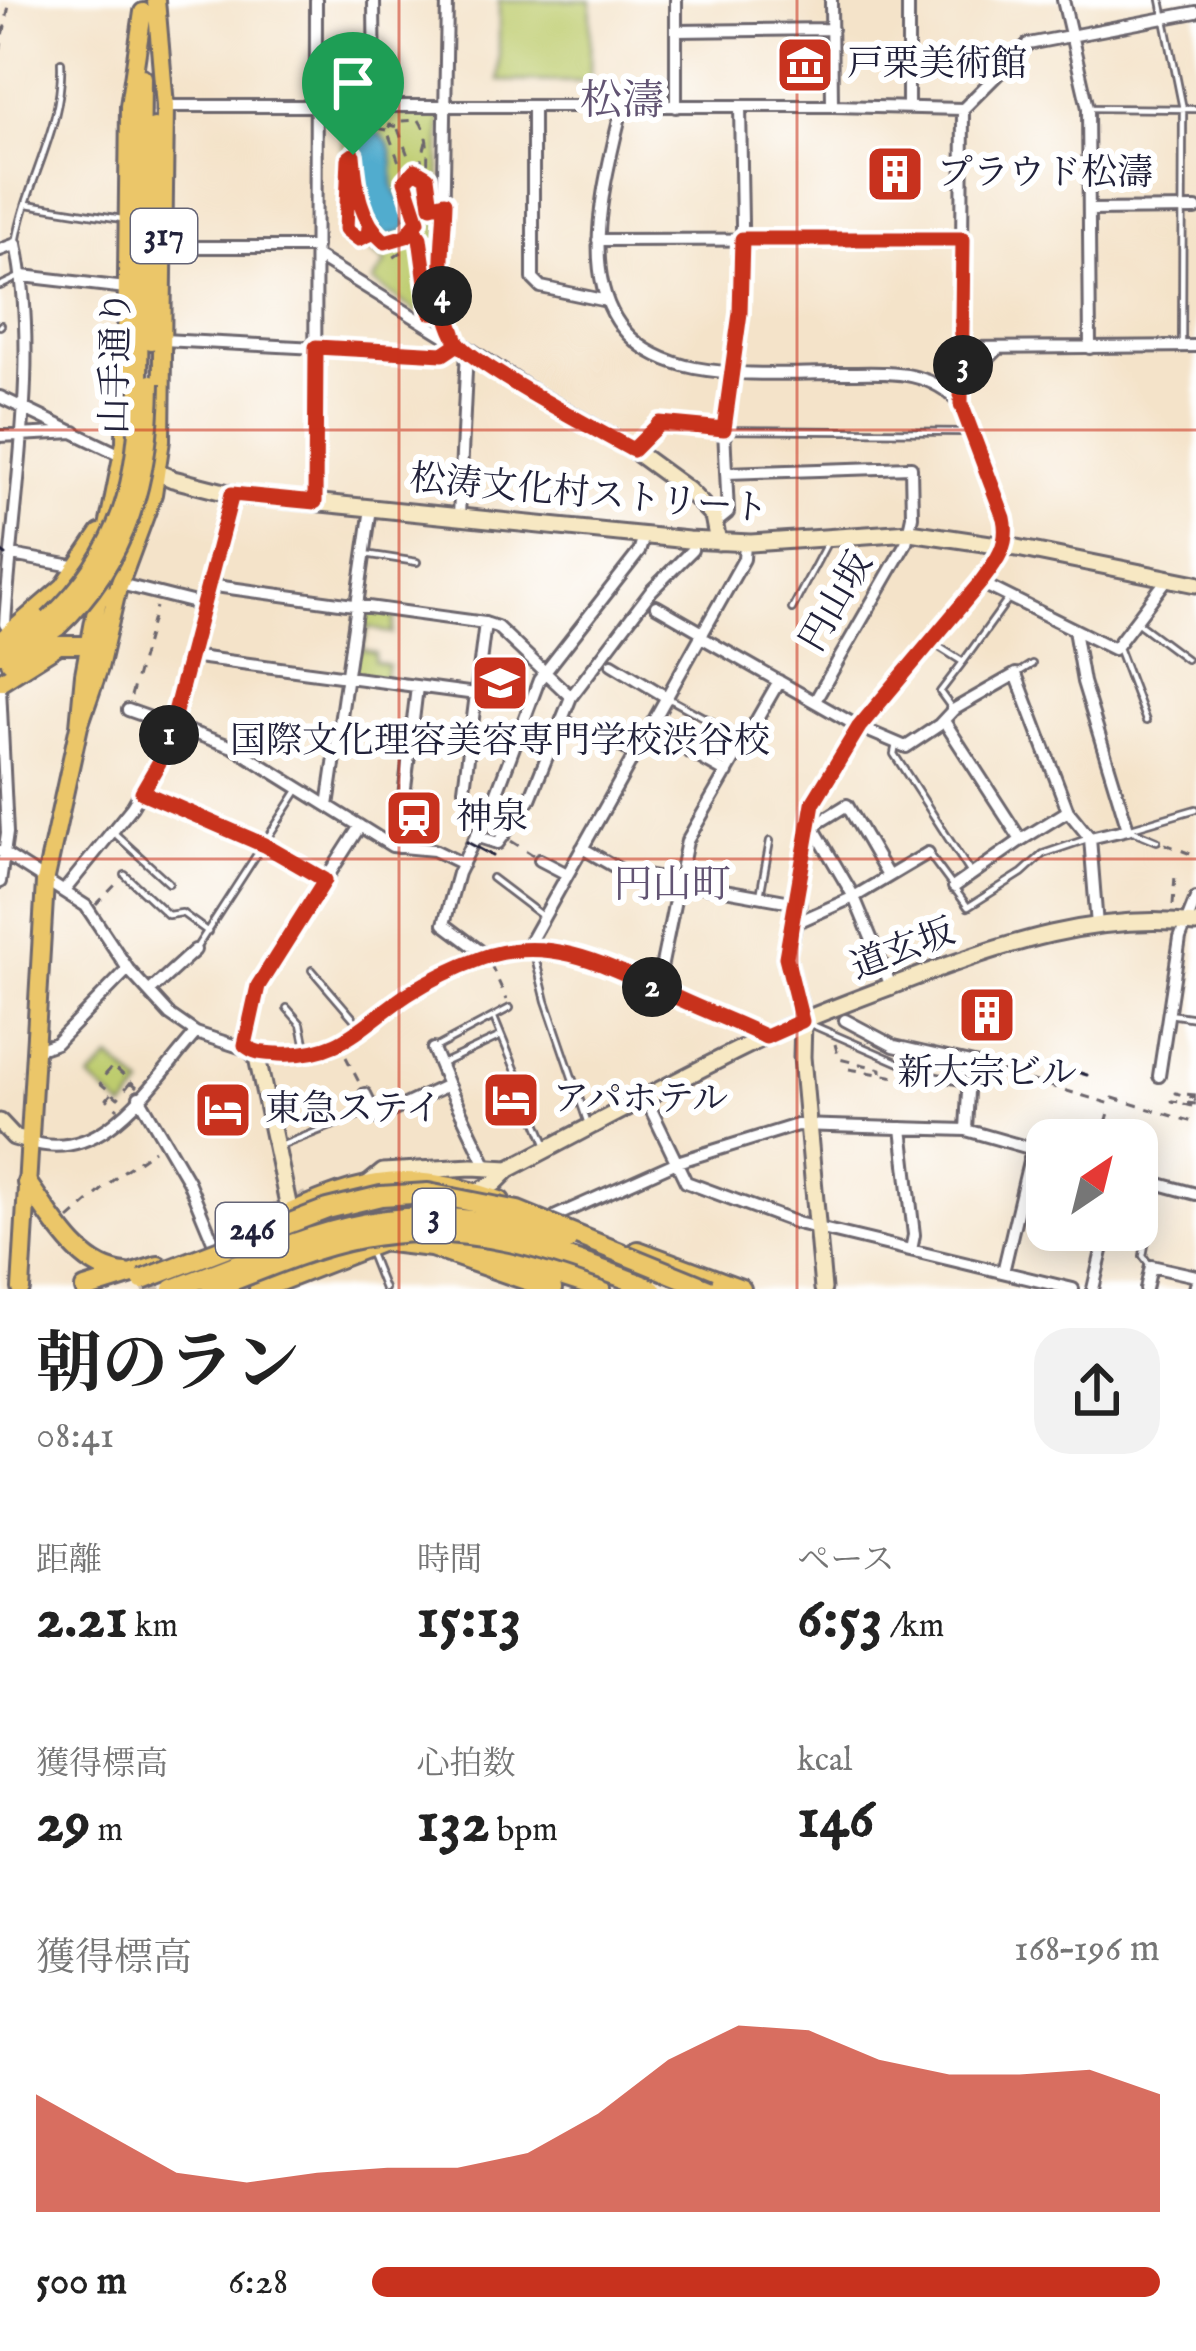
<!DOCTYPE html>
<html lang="ja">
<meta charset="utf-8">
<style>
body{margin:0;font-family:"IM FELL English","Noto Serif JP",serif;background:#f2f2f2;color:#222;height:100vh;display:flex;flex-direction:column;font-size:45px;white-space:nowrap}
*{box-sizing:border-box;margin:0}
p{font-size:39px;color:#767676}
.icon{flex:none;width:66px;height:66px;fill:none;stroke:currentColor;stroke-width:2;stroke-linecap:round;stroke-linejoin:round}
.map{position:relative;height:1289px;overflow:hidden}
.sheet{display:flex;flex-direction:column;background:#fff;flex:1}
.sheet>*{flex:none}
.needle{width:78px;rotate:35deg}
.fabs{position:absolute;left:1026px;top:1119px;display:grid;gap:24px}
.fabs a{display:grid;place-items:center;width:132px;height:132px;border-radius:24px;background:#fff;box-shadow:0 6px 30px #0003;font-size:60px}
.pin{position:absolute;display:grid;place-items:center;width:102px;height:102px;color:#fff;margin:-123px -51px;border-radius:50% 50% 50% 0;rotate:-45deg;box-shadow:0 0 12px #0007}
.pin .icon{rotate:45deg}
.km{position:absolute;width:60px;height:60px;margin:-30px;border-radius:50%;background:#222;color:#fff;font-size:33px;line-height:60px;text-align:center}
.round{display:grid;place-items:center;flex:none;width:126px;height:126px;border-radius:36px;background:#f2f2f2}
.summary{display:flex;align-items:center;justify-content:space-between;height:204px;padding:0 36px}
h1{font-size:66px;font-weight:700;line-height:90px}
.metrics{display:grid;grid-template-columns:repeat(3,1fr);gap:18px;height:204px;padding:12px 36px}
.metrics div{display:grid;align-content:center}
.metrics b{font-size:60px;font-weight:700}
.metrics small{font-size:33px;font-weight:400}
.metrics p{font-size:33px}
.chart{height:336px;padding:24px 36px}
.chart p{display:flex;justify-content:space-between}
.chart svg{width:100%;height:216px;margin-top:12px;fill:#c8321e;opacity:.7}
ul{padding:0 36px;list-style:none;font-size:39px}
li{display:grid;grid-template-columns:192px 144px 1fr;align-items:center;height:90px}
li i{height:30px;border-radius:15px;background:#c8321e}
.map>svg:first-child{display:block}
.green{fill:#becc6e;stroke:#707754;stroke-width:3}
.water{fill:#51acce;stroke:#3a6784;stroke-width:3}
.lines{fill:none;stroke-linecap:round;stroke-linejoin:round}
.street-tunnel{stroke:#cabcad;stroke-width:10;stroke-dasharray:10 5;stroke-linecap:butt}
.highway-tunnel{stroke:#cabcad;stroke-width:18;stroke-dasharray:18 9;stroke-linecap:butt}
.lane-casing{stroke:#6c666d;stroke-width:10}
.street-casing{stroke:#6c666d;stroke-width:16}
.secondary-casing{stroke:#6c666d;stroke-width:21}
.primary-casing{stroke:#6c666d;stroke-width:22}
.highway-casing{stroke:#6c666d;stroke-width:24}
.path{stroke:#6c666d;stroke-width:3;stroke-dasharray:9 9;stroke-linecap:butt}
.lane{stroke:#fff;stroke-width:4.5}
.street{stroke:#fff;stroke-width:10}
.secondary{stroke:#f7e8c3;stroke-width:15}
.primary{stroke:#ebc669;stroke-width:16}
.highway{stroke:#ebc669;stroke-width:18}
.rail{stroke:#22223b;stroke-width:3}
.primary-bridge-casing{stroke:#6c666d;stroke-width:22;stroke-linecap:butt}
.highway-bridge-casing{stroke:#6c666d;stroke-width:24;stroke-linecap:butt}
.primary-bridge{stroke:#ebc669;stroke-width:16}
.highway-bridge{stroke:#ebc669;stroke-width:18}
.route-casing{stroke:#fff;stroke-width:24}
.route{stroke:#c8321e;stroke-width:15}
.grid{fill:none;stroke:#c8321e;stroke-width:3;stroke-opacity:0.55}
.labels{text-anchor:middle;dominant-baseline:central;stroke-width:12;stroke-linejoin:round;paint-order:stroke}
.shield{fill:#fff;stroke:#646476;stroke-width:3}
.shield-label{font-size:33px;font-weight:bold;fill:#22223b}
.poi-label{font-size:36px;fill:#22223b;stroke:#fff;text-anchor:start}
.street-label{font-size:36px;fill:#22223b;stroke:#fff}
.neighbourhood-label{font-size:39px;fill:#625473;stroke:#fff}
.quarter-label{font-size:42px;fill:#625473;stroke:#fff}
</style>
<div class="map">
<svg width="1196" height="1289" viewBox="0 0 1196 1289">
<rect width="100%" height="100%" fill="#fff"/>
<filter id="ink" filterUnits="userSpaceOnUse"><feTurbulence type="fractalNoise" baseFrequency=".00833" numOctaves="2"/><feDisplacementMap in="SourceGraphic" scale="24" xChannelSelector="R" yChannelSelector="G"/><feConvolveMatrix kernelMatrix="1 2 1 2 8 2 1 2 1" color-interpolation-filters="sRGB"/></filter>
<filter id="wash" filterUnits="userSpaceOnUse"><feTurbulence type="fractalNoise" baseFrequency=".004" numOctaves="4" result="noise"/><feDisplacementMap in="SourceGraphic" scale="48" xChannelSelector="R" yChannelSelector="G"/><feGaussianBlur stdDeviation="2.7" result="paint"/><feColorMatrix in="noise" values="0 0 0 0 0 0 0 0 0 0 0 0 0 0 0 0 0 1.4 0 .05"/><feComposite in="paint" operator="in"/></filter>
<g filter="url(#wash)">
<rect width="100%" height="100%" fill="#f4e3c9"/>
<path class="green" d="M499 0H591L590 82 499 81Z
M343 113H441L437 304 443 319 415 311 373 282 386 262 344 231Z
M359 607 396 611 392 634 368 627 362 649 375 653 374 661 388 665 384 680 350 676Z
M110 1058 143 1087 124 1109 90 1079Z"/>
<path class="water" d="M377 132C404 151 386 177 397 194 403 204 409 206 412 218L404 231 388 236C358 221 359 174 360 145L362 139Z"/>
</g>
<g filter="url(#ink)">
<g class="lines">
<path class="street-tunnel" d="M271 1209 306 1196"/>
<path class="highway-tunnel" d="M155 139 156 71
M150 397 152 329
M142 1289 221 1259
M240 1289 271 1277"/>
<g class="lane-casing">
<path id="lane" d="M1161 0 1183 109 1182 346
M1088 108 1196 109
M27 204 122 219
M16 244C26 181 64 127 61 62
M0 286 17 278
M0 326 1 325
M636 446 660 423 711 430 969 432
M365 554 417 562
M792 609 827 543
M1135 621 1186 659
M933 643 963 662 1009 598
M1119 650 1146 721
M1016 674 1032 664
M668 698 742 738
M953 710 940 692 963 662
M566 718 634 757
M896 744 894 754 970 872
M1128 829 1196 809
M1128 829 1157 841
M112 831 169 883
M928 853 968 907 1022 873 1043 854 1090 838
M125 875 168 915 182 913 208 932
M492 878 542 916
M760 896 770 841
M533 949 546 1001 587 1121
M195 950 299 789
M312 970 360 1026
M287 1008 301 1024 307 1053
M1169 1014 1196 1018
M494 1018 547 1146
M808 1023 927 1075 971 1084
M433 1049 510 1008
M441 1064 501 1036
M949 1077 979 1070
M280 1146 364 1113
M369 1251 384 1289
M1149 1264 1143 1256 1156 1183"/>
</g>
<g class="street-casing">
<path id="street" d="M374 0 375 106
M447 0 442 298 458 344
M676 0V107
M831 0 832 106
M908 0V106
M1063 0 1088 108 1090 348
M676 31 832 29
M165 106H832L963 109 1028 44 1196 12
M622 108C599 203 560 341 695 368 743 377 793 373 842 373 887 373 928 368 961 404
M533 109V279L541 287 607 301
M1089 210 1196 209
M598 240 963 239
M164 247H316
M0 250 16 244C40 360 12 506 5 624L11 633
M316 256 458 344
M23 276 126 288
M163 340 430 354H443L458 344
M963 348 1196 346
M963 384 999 348
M0 397 123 456
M0 436 75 432
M727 473 911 467 912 516 906 543 815 701
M315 503 316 0
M459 516 467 350
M717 522 728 513 724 429 743 283 740 106
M12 555 78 567
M981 583 1114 649 1168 578
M120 584 203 605
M208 585 485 623 497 627 571 697
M656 606 703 633
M1074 630 1083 682 1128 829 1090 838
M701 637 859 727 906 747 939 725 953 710 1016 674 1068 811 1021 840 944 721
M189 656 476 694
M612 664 668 698
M0 687 7 833 0 882
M128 710 233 747 392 846 434 850 463 864
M651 730 727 773
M142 792 264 845 325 881
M328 806 371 508
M1068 811 1090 838 1097 926
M809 820 854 897 891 986
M813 826 847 805 888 876
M482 828 464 789 485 623
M479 837 498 843 530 799 571 697 652 590 692 550 693 541
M398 847 417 687
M582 848 624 872 797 903 809 820 821 786 859 727 981 583 998 558 1007 536 1004 518 961 404 963 109
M0 851 86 906 128 969 170 1015 196 1033 252 1051 304 1053 340 1045 409 994 440 977 481 959 527 947 567 952 611 967 766 1037
M540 860 567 874
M954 887 1021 840
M64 891 132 807 163 754 232 494
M793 920 800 921 854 897 928 853
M527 947 744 559 745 543
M488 957 444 924 458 873 496 795 539 680 639 552 644 536
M657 988 687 841 779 681
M149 992 195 950
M845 1020 894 1046 983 1066
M33 1051 56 1043 128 969
M252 1051 245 1044 258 986 360 826
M1159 1076 1180 938 1196 898
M448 1085 487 1167
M365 1094 377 1118 448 1085 433 1049
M139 1097 188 1181 215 1246
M645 1097 686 1182 797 1223 1073 1289
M902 1128 914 1235 911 1250
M966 1130 968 1091
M28 1141C104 1167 153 1081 196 1033
M1137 1178 1196 1194
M555 1221 556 1216 677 1162 797 1125 966 1130 1047 1153
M1003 1272 1032 1149
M1093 1289 1107 1230
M1146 1289 1151 1266 1196 1276
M1195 1289 1196 1285"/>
</g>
<g class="secondary-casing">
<path id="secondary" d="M458 344 534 394 633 450 688 490 713 516 718 542
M147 468 173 479 232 494 688 540 751 543 910 532 1017 548 1196 584
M797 903 786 957 803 1021 802 1057 823 1289
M252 1051 257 1057 290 1213
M0 1122 14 1137 28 1141
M367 1185 383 1172 472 1167 509 1169
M425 1219 495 1183 509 1169C596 1124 681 1077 769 1035 815 1014 865 996 913 978 1003 944 1098 912 1196 924"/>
</g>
<g class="primary-casing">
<path id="primary" d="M151 341 154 127
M139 382 142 77
M105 542 125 442 129 106 143 12
M109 597 117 591 153 494 161 440 165 106 156 0
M0 641 64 586 100 533H105
M0 654 49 619
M10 662 58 627
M0 682 59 645H91
M79 726 84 674 104 568
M21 1289 45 882 79 726 99 668 117 591"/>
</g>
<g class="highway-casing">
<path id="highway" d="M27 1183C52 1217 80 1271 126 1274
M262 1226C356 1182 399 1166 500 1201
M440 1237 601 1289
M381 1241 431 1247 552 1289
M638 1251 741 1289
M85 1289 158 1266
M259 1289 383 1241"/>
</g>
<path class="path" d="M0 52 10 0
M419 120C436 146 421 178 431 206L435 205
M398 129 413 169 425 176
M387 130 365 126C340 156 357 219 385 241L405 236 417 221 416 207 387 130 390 125 397 127 401 121 419 120
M352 156 346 229 359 239 368 231
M406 180 421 161 426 142
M420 239 433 312
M386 243 393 258 420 239 414 229
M131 696 156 607
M511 841 533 855
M1165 844 1196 856
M96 905 118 882
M1173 905 1175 875
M491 965 507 1000
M835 1044 839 1059 881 1069V1073
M346 1057 361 1086
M849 1069 919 1081
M996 1070 1111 1104 1113 1098 1196 1123
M131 1082 118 1098 99 1082 113 1066 137 1087
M111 1094 107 1099 118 1109
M1196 1095 1175 1093 1196 1098
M1194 1100 1196 1101
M1196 1104 1172 1101 1196 1107
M1101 1140 1111 1106
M69 1219 121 1173 154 1150"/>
<use href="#lane" class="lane"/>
<use href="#street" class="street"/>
<use href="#secondary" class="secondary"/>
<use href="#primary" class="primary"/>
<use href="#highway" class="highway"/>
<path class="rail" d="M0 551 6 555
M467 842 493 856
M1077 1072 1087 1075"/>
<g class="primary-bridge-casing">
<path id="primary-bridge" d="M49 619C122 550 139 479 139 382
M58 627C129 560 150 478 151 383"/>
</g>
<g class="highway-bridge-casing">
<path id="highway-bridge" d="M142 1280 327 1209 381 1196 428 1193 518 1211 709 1289
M173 1289C330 1230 395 1189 567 1241
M212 1289C261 1270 310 1248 362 1238 463 1218 560 1252 652 1289"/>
</g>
<use href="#primary-bridge" class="primary-bridge"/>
<use href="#highway-bridge" class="highway-bridge"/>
</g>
</g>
<g class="lines" filter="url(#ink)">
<g class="route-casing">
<path id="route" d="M353 155C356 187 359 220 385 242L406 236 414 229 420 238 430 312 447 313 458 344 443 354 316 347 315 502 232 494 164 754 142 792 264 845 325 880 258 986 245 1045C255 1054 266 1053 279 1054 342 1057 361 1025 408 994 430 980 457 967 482 958 555 932 617 971 682 1000 710 1013 738 1023 766 1037L802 1021 786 957 813 803 859 727 980 583C996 562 1010 545 1004 518L961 404 963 239H742L740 313 724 429 660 423 633 450C602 433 470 363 457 341 433 300 444 246 445 202L431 206 427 177 415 170 405 181 418 221 406 236 385 242 369 227 368 235 359 239 346 229 349 158 353 155"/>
</g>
<use href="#route" class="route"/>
</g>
<path class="grid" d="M399 0V1289M797 0V1289M0 430H1196M0 859H1196"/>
<defs>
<g id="museum-square" transform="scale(3)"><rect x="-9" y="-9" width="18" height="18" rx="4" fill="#c8321e" stroke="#fff"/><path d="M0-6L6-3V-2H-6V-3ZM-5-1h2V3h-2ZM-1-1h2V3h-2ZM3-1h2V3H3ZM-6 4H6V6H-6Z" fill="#fff"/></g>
<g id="building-square" transform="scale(3)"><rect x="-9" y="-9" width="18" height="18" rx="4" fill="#c8321e" stroke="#fff"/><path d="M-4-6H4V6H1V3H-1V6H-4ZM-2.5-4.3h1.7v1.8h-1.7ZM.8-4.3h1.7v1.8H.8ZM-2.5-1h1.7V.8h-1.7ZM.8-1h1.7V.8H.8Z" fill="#fff"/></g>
<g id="university-square" transform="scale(3)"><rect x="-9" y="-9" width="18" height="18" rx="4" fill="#c8321e" stroke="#fff"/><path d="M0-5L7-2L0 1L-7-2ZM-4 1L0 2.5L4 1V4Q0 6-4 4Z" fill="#fff"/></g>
<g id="station-square" transform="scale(3)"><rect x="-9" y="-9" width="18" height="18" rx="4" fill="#c8321e" stroke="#fff"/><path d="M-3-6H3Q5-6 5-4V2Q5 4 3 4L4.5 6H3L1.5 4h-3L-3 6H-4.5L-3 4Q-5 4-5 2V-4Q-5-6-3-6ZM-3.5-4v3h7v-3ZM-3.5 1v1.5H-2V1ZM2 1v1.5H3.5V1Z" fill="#fff"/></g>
<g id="hotel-square" transform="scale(3)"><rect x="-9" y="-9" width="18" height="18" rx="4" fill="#c8321e" stroke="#fff"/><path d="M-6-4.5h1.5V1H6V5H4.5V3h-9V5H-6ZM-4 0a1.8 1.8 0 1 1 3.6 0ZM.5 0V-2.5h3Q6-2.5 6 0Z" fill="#fff"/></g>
</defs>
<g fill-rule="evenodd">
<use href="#museum-square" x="805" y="65"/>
<use href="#building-square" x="895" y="174"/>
<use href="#university-square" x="500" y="683"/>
<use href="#station-square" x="414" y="818"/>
<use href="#building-square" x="987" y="1015"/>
<use href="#hotel-square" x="511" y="1100"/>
<use href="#hotel-square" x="223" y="1110"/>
</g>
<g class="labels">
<g class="shield">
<rect x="131" y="209" width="66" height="54" rx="9"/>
<rect x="413" y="1189" width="42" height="54" rx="9"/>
<rect x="216" y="1203" width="72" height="54" rx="9"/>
</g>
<g class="shield-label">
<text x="164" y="236">317</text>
<text x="434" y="1216">3</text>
<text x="252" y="1230">246</text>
</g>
<g class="poi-label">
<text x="847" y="65">戸栗美術館</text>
<text x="937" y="174">プラウド松濤</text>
<text x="500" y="742" text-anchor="middle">国際文化理容美容専門学校渋谷校</text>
<text x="456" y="818">神泉</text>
<text x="987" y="1074" text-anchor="middle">新大宗ビル</text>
<text x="553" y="1100">アパホテル</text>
<text x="265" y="1110">東急ステイ</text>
</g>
<g class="street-label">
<text transform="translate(117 362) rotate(-89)">山手通り</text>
<text transform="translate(589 495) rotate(5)">松涛文化村ストリート</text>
<text transform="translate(837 602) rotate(-60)">円山坂</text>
<text transform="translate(903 950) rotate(-21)">道玄坂</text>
</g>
<g class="neighbourhood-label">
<text x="672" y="886">円山町</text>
</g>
<g class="quarter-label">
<text x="622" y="102">松濤</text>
</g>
</g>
</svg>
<div class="fabs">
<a><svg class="needle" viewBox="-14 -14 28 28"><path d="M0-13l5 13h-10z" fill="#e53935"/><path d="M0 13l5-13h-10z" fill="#767676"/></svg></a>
</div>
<div class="pin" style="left:353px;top:155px;background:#1e9e55"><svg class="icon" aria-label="arrive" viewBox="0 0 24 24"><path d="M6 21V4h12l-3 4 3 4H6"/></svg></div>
<b class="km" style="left:169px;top:735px">1</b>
<b class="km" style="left:652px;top:987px">2</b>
<b class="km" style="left:963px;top:365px">3</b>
<b class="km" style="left:442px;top:296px">4</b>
</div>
<section class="sheet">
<div class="summary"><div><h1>朝のラン</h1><p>08:41</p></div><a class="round"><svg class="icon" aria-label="share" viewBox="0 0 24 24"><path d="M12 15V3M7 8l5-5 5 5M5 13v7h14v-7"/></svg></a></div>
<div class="metrics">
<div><p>距離</p><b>2.21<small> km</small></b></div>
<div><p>時間</p><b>15:13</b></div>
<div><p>ペース</p><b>6:53<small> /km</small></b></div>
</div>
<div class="metrics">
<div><p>獲得標高</p><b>29<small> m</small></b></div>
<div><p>心拍数</p><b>132<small> bpm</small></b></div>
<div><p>kcal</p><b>146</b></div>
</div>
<div class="chart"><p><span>獲得標高</span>168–196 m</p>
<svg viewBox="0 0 160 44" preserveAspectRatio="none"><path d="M0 44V20L10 28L20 36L30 38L40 36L50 35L60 35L70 32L80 24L90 13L100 6L110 7L120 13L130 16L140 16L150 15L160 20V44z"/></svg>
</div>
<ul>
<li><b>500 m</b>6:28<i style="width:100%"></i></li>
</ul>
</section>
